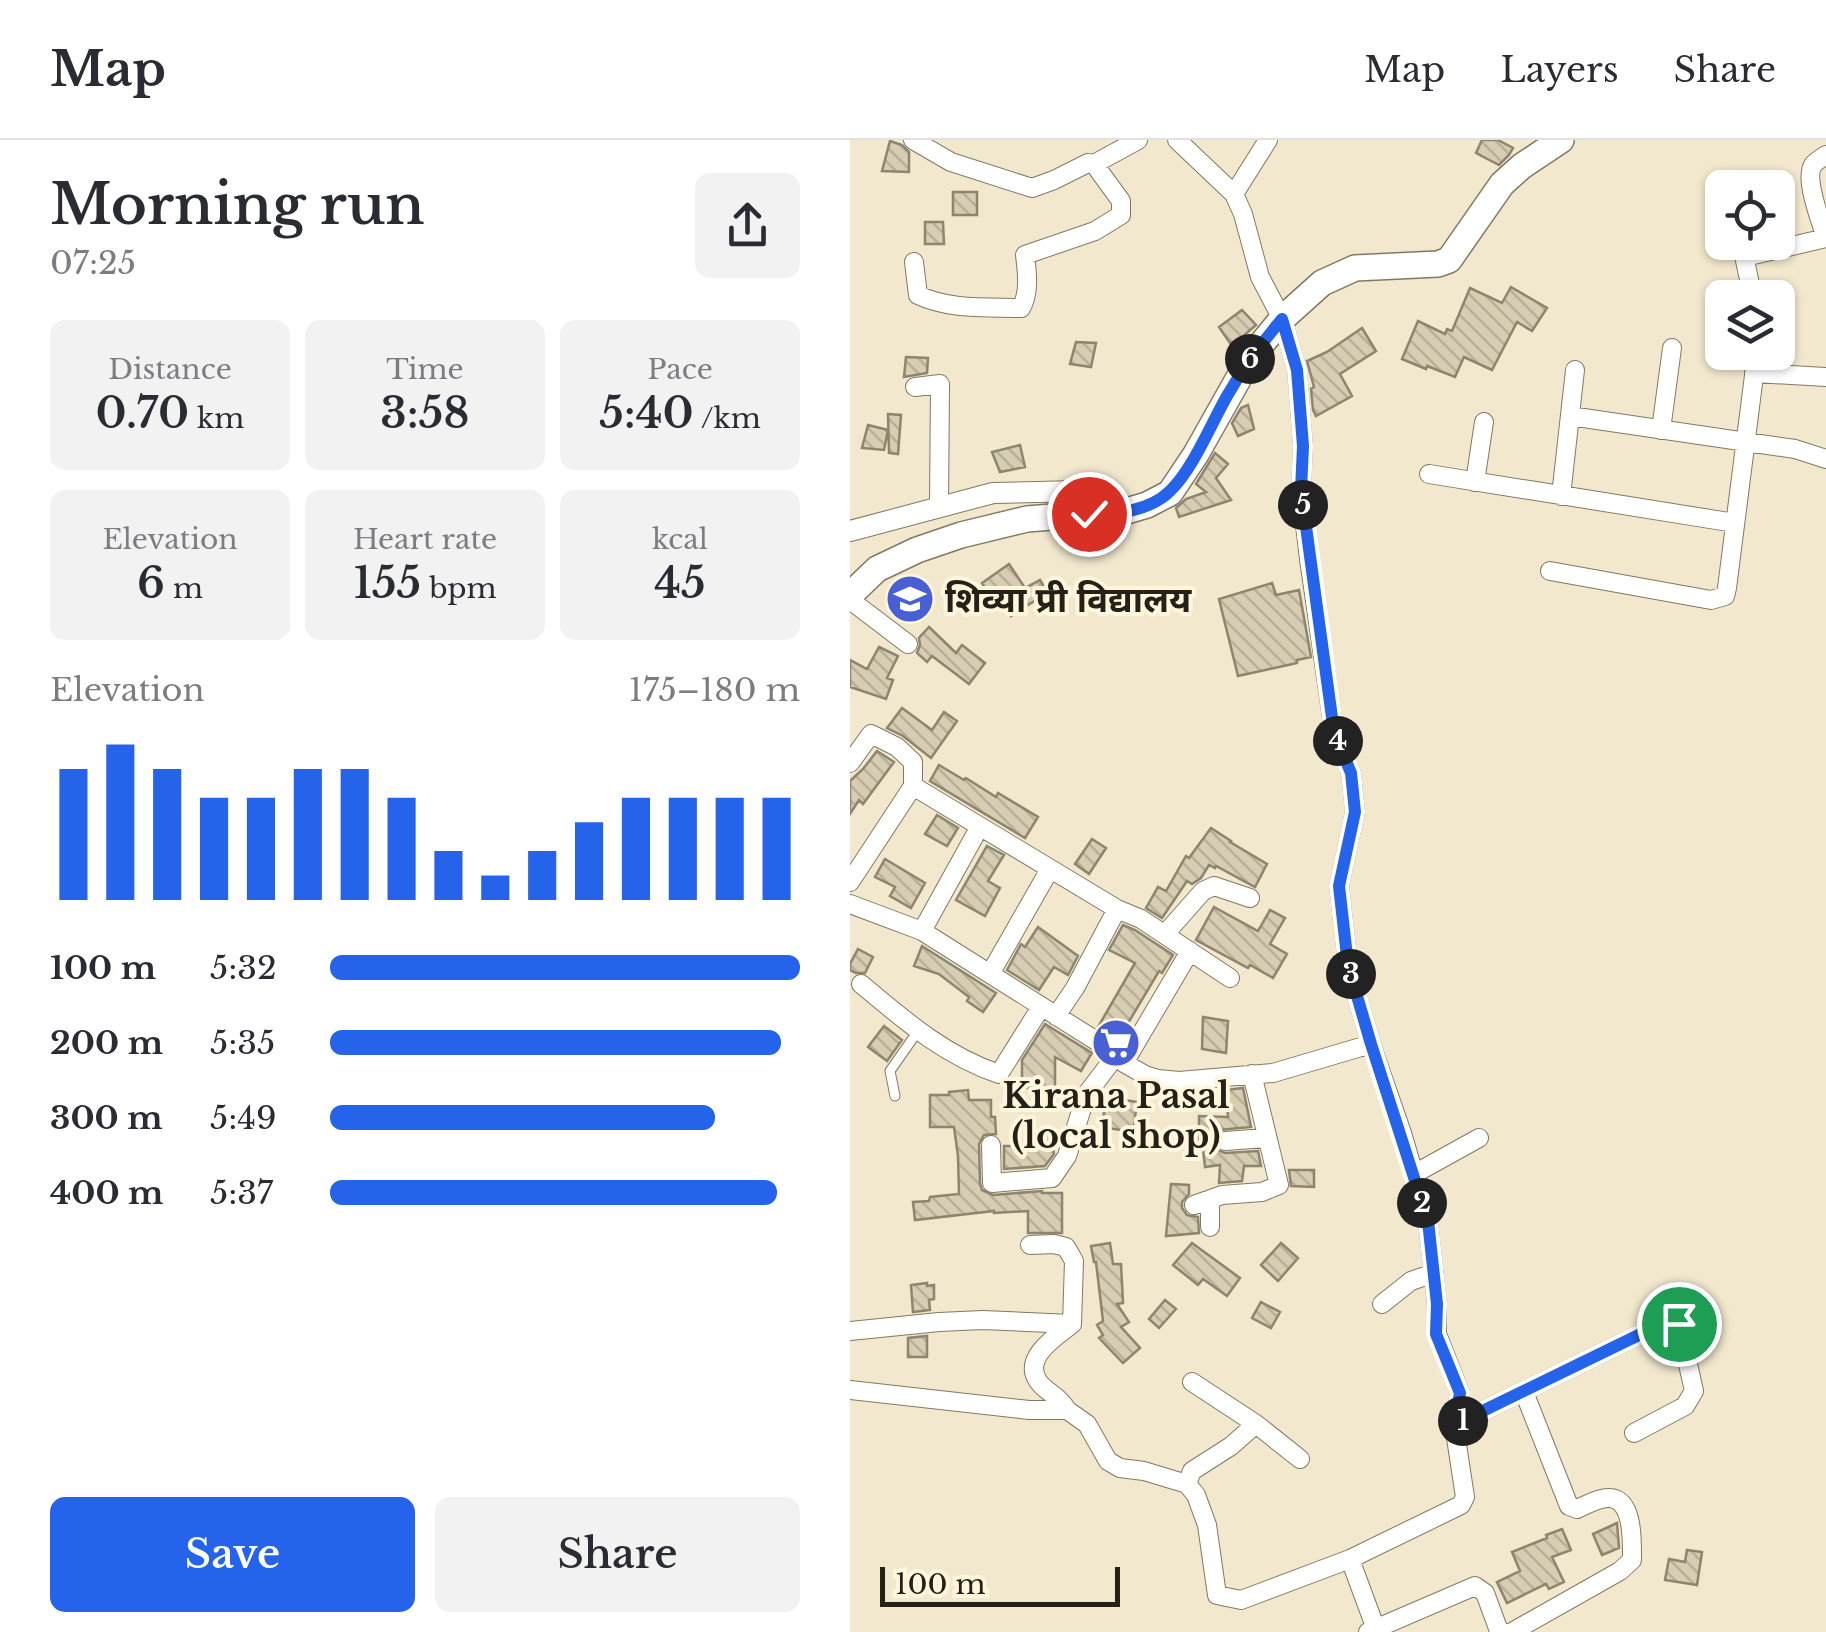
<!DOCTYPE html>
<meta charset="utf-8">
<style>
body{margin:0;font-family:"Libre Baskerville","Noto Sans Devanagari",serif;background:#f2f2f3;color:#2b2b33;height:100vh;display:flex;flex-direction:column;font-size:38px;white-space:nowrap}
*{box-sizing:border-box;margin:0}
p{font-size:32px;color:#7c7c81}
.icon{flex:none;width:55px;height:55px;fill:none;stroke:currentColor;stroke-width:2;stroke-linecap:round;stroke-linejoin:round}
.map{position:relative;flex:1;overflow:hidden}
.details{display:flex;flex-direction:column;background:#fff;width:850px}
.details>*{flex:none}
.controls{position:absolute;left:855px;top:30px;display:grid;gap:20px}
.controls a{display:grid;place-items:center;width:90px;height:90px;border-radius:15px;background:#fff;box-shadow:0 2px 8px #0004;font-size:50px}
.scale{position:absolute;left:30px;bottom:25px;width:240px;box-sizing:border-box;padding-left:10px;border:5px solid #252118;border-top:0;font-size:28px;line-height:35px;white-space:nowrap;color:#252118;-webkit-text-stroke:8px #fff6db;paint-order:stroke}
.pin{position:absolute;display:grid;place-items:center;width:85px;height:85px;color:#fff;margin:-42px;border:5px solid #fff;border-radius:50%;box-shadow:0 2px 10px #0007}
.km{position:absolute;width:50px;height:50px;margin:-25px;border-radius:50%;background:#222;color:#fff;font-size:28px;line-height:50px;text-align:center}
.round{display:grid;place-items:center;flex:none;width:105px;height:105px;border-radius:15px;background:#f2f2f3}
.overview{display:flex;align-items:center;justify-content:space-between;height:170px;padding:0 50px}
h1{font-size:55px;font-weight:600;line-height:75px}
.figures{display:grid;grid-template-columns:repeat(3,1fr);gap:15px;height:170px;padding:10px 50px}
.figures div{display:grid;align-content:center;border-radius:15px;background:#f2f2f3;text-align:center}
.figures b{font-size:42px;font-weight:600}
.figures small{font-size:28px;font-weight:400}
.figures p{font-size:28px}
.chart{height:280px;padding:20px 50px}
.chart p{display:flex;justify-content:space-between}
.chart svg{width:100%;height:180px;margin-top:10px;stroke:#2563eb;stroke-width:6}
.primary-button{display:flex;gap:20px;margin-top:auto;padding:20px 50px}
.primary-button a{flex:1;height:115px;border-radius:15px;background:#2563eb;color:#fff;font-size:40px;font-weight:600;line-height:115px;text-align:center}
.primary-button a+a{background:#f2f2f3;color:#2b2b33}
ul{padding:0 50px;list-style:none;font-size:32px}
li{display:grid;grid-template-columns:160px 120px 1fr;align-items:center;height:75px}
li i{height:25px;border-radius:12px;background:#2563eb}
header{display:flex;align-items:center;gap:60px;box-sizing:border-box;height:140px;padding:0 50px;background:#fff;border-bottom:2px solid #e1e1e2}
header strong{font-size:48px}
nav{display:flex;gap:55px;margin-inline-start:auto;font-size:35px}
main{display:flex;flex:1;min-height:0}
.map>svg:first-child{display:block}
.building{fill:url(#building-back-hatch);stroke:#8d856d;stroke-width:2.5}
.lines{fill:none;stroke-linecap:round;stroke-linejoin:round}
.service-casing{stroke:#817961;stroke-width:11}
.minor-casing{stroke:#817961;stroke-width:20}
.tertiary-casing{stroke:#817961;stroke-width:22}
.secondary-casing{stroke:#817961;stroke-width:28}
.service{stroke:#fff;stroke-width:9}
.minor{stroke:#fff;stroke-width:18}
.tertiary{stroke:#fff;stroke-width:20}
.secondary{stroke:#fff;stroke-width:25}
.route-casing{stroke:#fff;stroke-width:20}
.route{stroke:#2563eb;stroke-width:12}
.labels{text-anchor:middle;dominant-baseline:central;stroke-width:8;stroke-linejoin:round;paint-order:stroke}
.poi-label{font-size:35px;font-weight:bold;fill:#252118;stroke:#fff6db;text-anchor:start}
</style>
<header>
<strong>Map</strong>
<nav><a>Map</a><a>Layers</a><a>Share</a></nav>
</header>
<main>
<section class="details">
<div class="overview"><div><h1>Morning run</h1><p>07:25</p></div><a class="round"><svg class="icon" aria-label="share" viewBox="0 0 24 24"><path d="M12 15V3M7 8l5-5 5 5M5 13v7h14v-7"/></svg></a></div>
<div class="figures">
<div><p>Distance</p><b>0.70<small> km</small></b></div>
<div><p>Time</p><b>3:58</b></div>
<div><p>Pace</p><b>5:40<small> /km</small></b></div>
</div>
<div class="figures">
<div><p>Elevation</p><b>6<small> m</small></b></div>
<div><p>Heart rate</p><b>155<small> bpm</small></b></div>
<div><p>kcal</p><b>45</b></div>
</div>
<div class="chart"><p><span>Elevation</span>175–180 m</p>
<svg viewBox="0 0 160 44" preserveAspectRatio="none"><path d="M5 44V12M15 44V6M25 44V12M35 44V19M45 44V19M55 44V12M65 44V12M75 44V19M85 44V32M95 44V38M105 44V32M115 44V25M125 44V19M135 44V19M145 44V19M155 44V19"/></svg>
</div>
<ul>
<li><b>100 m</b>5:32<i style="width:100%"></i></li>
<li><b>200 m</b>5:35<i style="width:96%"></i></li>
<li><b>300 m</b>5:49<i style="width:82%"></i></li>
<li><b>400 m</b>5:37<i style="width:95%"></i></li>
</ul>
<div class="primary-button"><a>Save</a><a>Share</a></div>
</section>
<div class="map">
<svg width="976" height="1492" viewBox="0 0 976 1492">
<defs>
<pattern id="building-back-hatch" width="6" height="6" patternUnits="userSpaceOnUse" patternTransform="scale(2.5)"><rect width="6" height="6" fill="#d6cdb3"/><path d="M-1 5l2 2M0 0l6 6M5-1l2 2" fill="none" stroke="#b8b099"/></pattern>
</defs>
<rect width="100%" height="100%" fill="#f1e8ce"/>
<path class="building" d="M632 0H648L663 8 659 15 649 25 626 13Z
M40 1 52 5 59 12V32L32 31Z
M103 52H127V75H103Z
M75 82H93L94 104H75Z
M661 147 697 168 682 191 667 182 642 230 614 217 605 237 577 226 576 229 552 219 568 181 595 194 597 189 602 191 620 148 652 163Z
M392 170 406 185 382 206 369 187Z
M512 188 526 211 490 234 502 256 466 276 463 270 461 249 464 247 457 221 477 212Z
M226 202 246 203 241 227 220 224Z
M56 217 78 218 77 233 54 237Z
M398 265 404 289 388 296 382 283 391 268Z
M38 274 51 275 48 314 39 313Z
M18 285 38 290 34 310 12 308Z
M170 305 175 327 150 332 142 312Z
M365 313 378 324 366 338 381 360 329 377 326 368 336 359 356 352 346 344Z
M159 424 175 448 190 440 201 458 189 465 186 460 161 476 150 457 144 461 132 443Z
M422 443 426 455 449 450 461 517 447 520V523L388 536 369 459Z
M79 487 106 513 112 505 135 523 119 544 82 516 77 522 67 513 70 505 69 498Z
M29 507 48 516 37 538 43 540 36 559 0 547V520L17 529Z
M52 568 82 590 94 572 107 581 81 618 53 596 37 588Z
M27 611 44 622 13 664 9 660 0 674V641L13 629Z
M89 625 114 640 116 638 146 657 148 653 188 677 175 698 80 641Z
M87 675 108 688 97 706 75 694Z
M361 688 381 701 380 702 417 724 405 747 366 726 365 728 359 725 351 738 342 744 337 741 312 778 296 768 308 747 316 751 336 716 339 718Z
M242 699 256 708 239 734 225 724Z
M137 706 154 715 138 741 150 748 135 776 106 760Z
M35 719 75 743 61 768 40 756 45 747 25 737Z
M364 767 408 791 420 770 435 778 420 804 437 814 423 838 400 825 398 828 346 800Z
M273 785 285 790 323 815 312 833 309 831 268 900 248 887 285 823 259 810Z
M188 787 228 816 218 835 204 827 189 850 157 830 171 804 175 807Z
M72 806 146 853 133 872 117 861 119 857 89 834 64 826Z
M8 809 23 817 15 833H6L0 830V824Z
M353 877 378 881 376 913 352 909Z
M195 884 242 913 231 931 205 917V948H172V920Z
M34 886 52 900 37 921 18 907Z
M393 948 401 987 369 990 364 995 363 1003 365 1009 375 1013 408 1011 411 1026H394L392 1041 369 1043 370 1025 355 1027 352 1000H349V976L378 977 376 950Z
M118 950 119 960H141V977H145L146 994 134 995 129 1004 130 1043 132 1050 143 1055 192 1051V1053H212V1093H178V1071L144 1073V1071L65 1080 63 1062 79 1061 80 1057 109 1054 108 1016 104 987H80V955H99V952Z
M256 957 287 962 283 992 252 987Z
M210 993 207 1006H203L204 1014 195 1026 154 1029V1006H190L189 994Z
M439 1030H464V1047L441 1046Z
M321 1044 339 1045V1054L332 1062V1068L337 1075 348 1077 349 1093 316 1096Z
M260 1103 263 1124H271L273 1163 267 1164 279 1182 271 1187 290 1208 273 1223 249 1198 253 1195 247 1185 253 1181 246 1122H244L241 1106Z
M342 1103 390 1138 377 1156 353 1139 348 1145 323 1125Z
M431 1103 448 1118 428 1141 411 1125Z
M77 1143V1146L84 1145V1159L79 1160 80 1170 63 1172 61 1145Z
M315 1160 326 1169 309 1188 299 1179Z
M411 1162 430 1172 421 1188 402 1178Z
M77 1196V1217H58V1198Z
M767 1383 769 1408 752 1415 743 1394Z
M712 1389 721 1410 702 1417 714 1442 699 1449 696 1444 657 1463 647 1442 670 1431 662 1412 697 1398 696 1395Z
M837 1410 852 1412 847 1445 815 1440 819 1419 835 1422Z"/>
<g class="lines">
<g class="service-casing">
<path id="service" d="M45 956 40 931 68 891"/>
</g>
<g class="minor-casing">
<path id="minor" d="M63 0 101 22 182 48 204 40 238 23 244 24
M976 15C973 17 965 22 963 25 954 39 971 82 976 98
M875 42 877 48
M384 54 418 0
M891 102 903 158
M895 117 976 98
M64 122 68 155C99 170 137 167 171 168 180 153 177 132 175 115L245 91 271 75V61L244 24 288 0
M904 233 976 237
M65 247 90 244 89 366
M720 276 945 309 976 319
M811 290 822 208
M579 334 885 383
M625 342 634 282
M711 356 725 230
M700 431 861 460 875 456 877 448 907 212
M0 460 58 504
M0 623 21 594 47 607 63 622V646L0 742
M63 646 267 769 291 779 380 838
M0 764 72 791 267 914 274 923 295 935 308 939 329 941 423 933 521 904
M72 791 129 688
M315 794 353 751 364 746 400 758
M140 834 200 729
M11 844C54 880 95 916 149 934L191 867
M206 876 225 848 267 769
M274 923 340 811
M375 1001 416 998
M141 1005 142 1043 202 1038 217 1016 236 955 267 914
M564 1034 629 998
M360 1059V1087
M344 1065 372 1055 412 1052 429 1045 402 934
M180 1105 204 1104 216 1107 224 1121 222 1184
M532 1164 561 1141 584 1133
M0 1191 89 1182 133 1180 222 1184C207 1196 172 1217 188 1241 196 1253 208 1254 217 1270H179L0 1250
M342 1242 406 1284 450 1319
M217 1270 237 1284 258 1321 270 1328 294 1331 337 1344 346 1355 357 1385 367 1455 391 1460 500 1419 611 1365 615 1357 604 1285 610 1253 587 1194V1165L578 1081 552 993 521 904 498 825 489 746 505 672 501 633 484 592 459 419 451 350 453 306 447 230 432 179 410 137 393 74 384 54 327 0
M604 1285 797 1191 820 1182 829 1184 844 1251 835 1266 784 1293
M337 1344 342 1331 381 1306 406 1284
M500 1419 527 1492
M518 1492 625 1446 635 1453 649 1491 653 1492
M662 1492 770 1431 782 1420C782 1402 784 1357 758 1358 748 1358 736 1365 727 1369L719 1366 674 1252"/>
</g>
<g class="tertiary-casing">
<path id="tertiary" d="M0 391 143 353 228 351 239 374"/>
</g>
<g class="secondary-casing">
<path id="secondary" d="M0 455 27 429 67 410 111 395 177 379 239 374 263 375 297 365 320 353 346 314 400 218 432 179 472 143 505 128 588 124 599 120 652 44 672 26 711 0"/>
</g>
<use href="#service" class="service"/>
<use href="#minor" class="minor"/>
<use href="#tertiary" class="tertiary"/>
<use href="#secondary" class="secondary"/>
</g>
<g class="lines">
<g class="route-casing">
<path id="route" d="M239 374C265 375 300 371 320 351 343 329 361 284 377 256 393 228 411 204 432 179L447 230 453 306 451 350 484 592 501 633 505 672 489 746 498 825 521 904 578 1081 587 1164 586 1194 610 1253 604 1285 797 1191 820 1182 829 1184"/>
</g>
<use href="#route" class="route"/>
</g>
<defs>
<g id="school-disc" transform="scale(2.5)"><circle r="9.5" fill="#495fd4" stroke="#fff6db"/><path d="M0-5L7-2L0 1L-7-2ZM-4 1L0 2.5L4 1V4Q0 6-4 4Z" fill="#fff"/></g>
<g id="supermarket-disc" transform="scale(2.5)"><circle r="9.5" fill="#495fd4" stroke="#fff6db"/><path d="M-6-5.5h2.5l.6 2H6L4.5 2H-2.5L-4.4-4H-6ZM-1.5 3.2a1.3 1.3 0 1 0 .1 0ZM3 3.2a1.3 1.3 0 1 0 .1 0Z" fill="#fff"/></g>
</defs>
<g fill-rule="evenodd">
<use href="#school-disc" x="60" y="459"/>
<use href="#supermarket-disc" x="266" y="903"/>
</g>
<g class="labels">
<g class="poi-label">
<text x="95" y="459">शिव्या प्री विद्यालय</text>
<text x="266" y="955" text-anchor="middle">Kirana Pasal<tspan x="266" dy="40">(local shop)</tspan></text>
</g>
</g>
</svg>
<div class="controls">
<a><svg class="icon" aria-label="locate" viewBox="0 0 24 24"><circle cx="12" cy="12" r="6"/><path d="M12 2v4M12 18v4M2 12h4M18 12h4"/></svg></a>
<a><svg class="icon" aria-label="layers" viewBox="0 0 24 24"><path d="M12 4l9 5-9 5-9-5zM3 14l9 5 9-5"/></svg></a>
</div>
<div class="scale">100 m</div>
<div class="pin" style="left:829px;top:1184px;background:#1e9e55"><svg class="icon" aria-label="arrive" viewBox="0 0 24 24"><path d="M6 21V4h12l-3 4 3 4H6"/></svg></div>
<div class="pin" style="left:239px;top:374px;background:#d93025"><svg class="icon" aria-label="check" viewBox="0 0 24 24"><path d="M5 12l5 5 9-10"/></svg></div>
<b class="km" style="left:613px;top:1281px">1</b>
<b class="km" style="left:572px;top:1063px">2</b>
<b class="km" style="left:501px;top:834px">3</b>
<b class="km" style="left:488px;top:601px">4</b>
<b class="km" style="left:453px;top:365px">5</b>
<b class="km" style="left:400px;top:219px">6</b>
</div>
</main>
